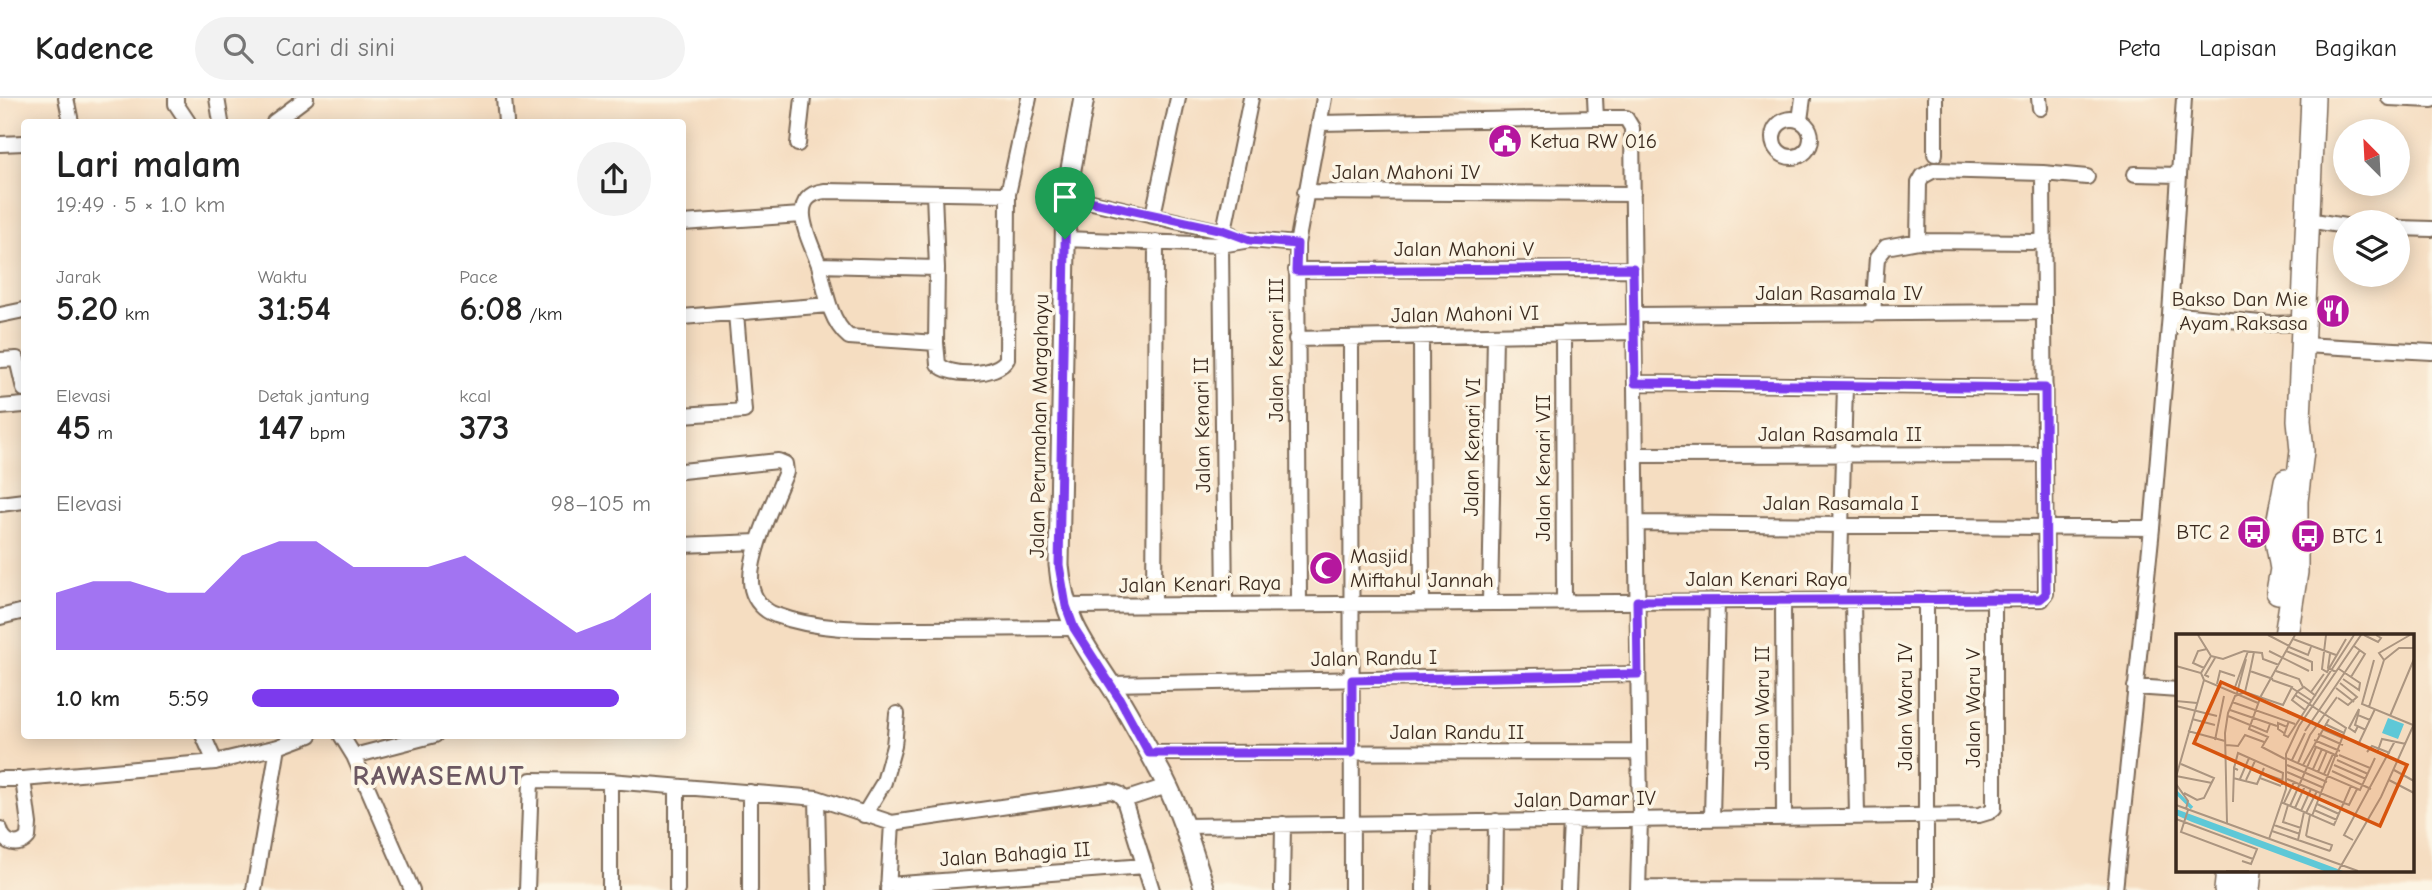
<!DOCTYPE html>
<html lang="id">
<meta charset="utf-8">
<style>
body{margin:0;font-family:"Comic Neue",sans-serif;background:#f2f2f2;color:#222;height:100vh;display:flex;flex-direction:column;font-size:26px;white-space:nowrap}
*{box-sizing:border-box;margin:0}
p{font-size:23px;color:#767676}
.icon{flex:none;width:38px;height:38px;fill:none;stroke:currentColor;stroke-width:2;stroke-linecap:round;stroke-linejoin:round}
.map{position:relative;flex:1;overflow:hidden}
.drawer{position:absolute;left:21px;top:21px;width:665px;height:620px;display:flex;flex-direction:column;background:#fff;border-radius:7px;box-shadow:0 4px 18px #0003}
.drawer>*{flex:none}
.needle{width:46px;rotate:336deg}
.buttons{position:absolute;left:2333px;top:21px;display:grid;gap:14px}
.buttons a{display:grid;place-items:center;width:77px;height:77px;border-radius:50%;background:#fff;box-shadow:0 4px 18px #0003;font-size:35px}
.pin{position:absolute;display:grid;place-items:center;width:60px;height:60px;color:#fff;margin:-72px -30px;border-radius:50% 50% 50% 0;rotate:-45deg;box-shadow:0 0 7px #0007}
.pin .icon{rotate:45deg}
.round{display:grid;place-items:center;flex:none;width:74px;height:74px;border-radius:37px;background:#f2f2f2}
.overview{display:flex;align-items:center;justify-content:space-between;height:119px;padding:0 35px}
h1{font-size:38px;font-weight:700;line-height:52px}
.stats{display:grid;grid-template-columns:repeat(3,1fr);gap:10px;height:119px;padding:7px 35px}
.stats div{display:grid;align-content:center}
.stats b{font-size:35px;font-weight:700}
.stats small{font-size:19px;font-weight:400}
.stats p{font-size:19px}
.chart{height:196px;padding:14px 35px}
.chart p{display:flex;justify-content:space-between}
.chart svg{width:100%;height:126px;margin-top:7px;fill:#7c3aed;opacity:.7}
ul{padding:0 35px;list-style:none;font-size:23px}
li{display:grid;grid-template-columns:112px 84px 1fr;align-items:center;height:52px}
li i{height:18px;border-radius:9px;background:#7c3aed}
header{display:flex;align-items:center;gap:42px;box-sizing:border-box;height:98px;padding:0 35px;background:#fff;border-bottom:2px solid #e0e0e0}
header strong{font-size:33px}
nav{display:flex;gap:38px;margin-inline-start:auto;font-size:24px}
.search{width:490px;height:63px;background:#f2f2f2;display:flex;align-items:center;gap:18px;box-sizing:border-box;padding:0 24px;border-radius:38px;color:#767676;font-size:26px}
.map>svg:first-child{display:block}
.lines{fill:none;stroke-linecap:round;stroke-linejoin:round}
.minor-casing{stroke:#7c6957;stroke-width:18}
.tertiary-casing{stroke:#7c6957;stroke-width:23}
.primary-casing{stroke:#7c6957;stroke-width:26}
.minor{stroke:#fff;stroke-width:14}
.tertiary{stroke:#fff;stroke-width:19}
.primary{stroke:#fff;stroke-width:23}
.route-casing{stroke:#fff;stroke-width:14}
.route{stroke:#7c3aed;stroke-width:9}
.labels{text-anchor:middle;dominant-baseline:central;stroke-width:7;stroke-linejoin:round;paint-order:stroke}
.poi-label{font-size:21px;fill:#3b2a1e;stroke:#fcf5e5;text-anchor:start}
.street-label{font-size:21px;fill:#3b2a1e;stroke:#fcf5e5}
.district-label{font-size:28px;font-weight:bold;letter-spacing:2px;fill:#6c5862;stroke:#fcf5e5}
.inset-river{fill:none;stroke:#5ec8d7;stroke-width:3.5}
.inset-road{fill:none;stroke:#ab9580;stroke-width:2}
.view{fill:#d7540e;fill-opacity:0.15;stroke:#d7540e;stroke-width:3.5}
.inset-edge{fill:none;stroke:#3b2a1e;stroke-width:3.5}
</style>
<header>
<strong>Kadence</strong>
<div class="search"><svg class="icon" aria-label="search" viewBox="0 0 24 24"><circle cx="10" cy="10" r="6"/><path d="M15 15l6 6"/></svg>Cari di sini</div>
<nav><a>Peta</a><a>Lapisan</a><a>Bagikan</a></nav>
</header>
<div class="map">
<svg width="2432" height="792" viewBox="0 0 2432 792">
<rect width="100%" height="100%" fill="#fcf5e5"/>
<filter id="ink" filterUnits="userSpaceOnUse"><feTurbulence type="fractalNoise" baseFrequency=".0143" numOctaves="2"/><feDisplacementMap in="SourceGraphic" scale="14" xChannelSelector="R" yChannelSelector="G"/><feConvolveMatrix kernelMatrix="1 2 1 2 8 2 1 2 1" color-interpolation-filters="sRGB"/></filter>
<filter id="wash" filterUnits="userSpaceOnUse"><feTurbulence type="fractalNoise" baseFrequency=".00686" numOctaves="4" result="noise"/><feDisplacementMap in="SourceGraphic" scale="28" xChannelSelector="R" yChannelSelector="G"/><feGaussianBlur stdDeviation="1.57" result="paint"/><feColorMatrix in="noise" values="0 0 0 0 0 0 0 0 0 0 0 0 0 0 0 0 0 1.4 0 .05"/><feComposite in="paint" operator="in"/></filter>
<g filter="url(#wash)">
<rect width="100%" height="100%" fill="#f5ddc1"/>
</g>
<g filter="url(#ink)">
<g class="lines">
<g class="minor-casing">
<path id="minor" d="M66 0 71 24
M176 0V6L188 24
M217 0 221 24
M504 0 506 24
M1595 0 1596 20H1626L1632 30 1640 721 1638 792
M2039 0 2040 10
M2389 0 2432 2
M1773 40a19 19 0 1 1 38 0a19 19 0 1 1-38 0Z
M1800 22 1803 0
M274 24 306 0
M1319 25 1596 20
M0 46 24 45
M798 46 803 0
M1935 56V0
M2135 76 2179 77
M1305 94 1633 96
M934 95 937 170 936 245 938 266C950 280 998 278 1007 261L1008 96 1029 0
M1066 98 1232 136
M1153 117 1178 0
M2308 122 2345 128
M682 125 801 117
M2398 130 2432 131
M1065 141 1221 147 1250 142 1297 146
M1918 143 1919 85 1923 78 1934 72 2043 75 2087 79
M819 167C811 144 784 98 825 93L1008 96
M1296 172 1633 171
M1873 216 1877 160 1886 149 1918 143 2044 144
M2170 216 2270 226 2303 225
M0 217 24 212
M1634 217 2044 214
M682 219 829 207
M1563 235 1564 504
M1421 238 1422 505
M1351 240 1352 792
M1296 241 1635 234
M936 245 849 239C829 223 825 190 819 167L937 170
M2303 247 2432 254
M0 262 17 261 24 291
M1635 285 2045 290
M0 309 24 307
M682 317 744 313 736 215
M1636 357 2045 356
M682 373 778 363 785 366 786 374C775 401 745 463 752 491 755 503 764 513 776 517 822 534 875 531 924 531 974 531 1024 530 1074 530
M0 406 24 403
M1637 425 2152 430
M682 447 758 444
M1926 501V792
M1783 502 1784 719
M1839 502 1845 288
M1853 502 1857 718
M1490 505 1495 237
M1299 506 1297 146 1324 0
M1154 507 1156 144
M1225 507 1221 147 1251 0
M1066 508 2042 501 2046 495 2043 75
M0 519 24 513
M1110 586 1638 576
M2135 589 2178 592
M203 637 215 664
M341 637 354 658 412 792
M1149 655 1639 654
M354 658 435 637
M0 681H23L215 664 278 649 310 637
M750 694V792
M817 700 819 792
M1124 702 1167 688
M864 717 884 684 894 648 897 616
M1712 720 1717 503
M1184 728 1979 717 1989 714 1994 710V500
M0 731C3 745 18 751 28 739L29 726 23 681
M888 787 1145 768
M1638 790 1926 791
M254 792 278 649
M527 792 531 682 610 683 817 700 892 725 1111 693 1119 696 1124 702 1152 792
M610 792V683
M677 792V689
M888 792 892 725
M1282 792 1283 726
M1424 792 1425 724
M1495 792 1496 723
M1568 792 1571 722
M2115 792 2152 430 2170 216 2184 0"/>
</g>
<g class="tertiary-casing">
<path id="tertiary" d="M1084 0 1066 98 1059 467C1064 526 1087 549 1117 597 1133 624 1149 653 1164 681 1182 716 1193 755 1205 792"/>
</g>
<g class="primary-casing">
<path id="primary" d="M2278 494 2282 471 2276 437 2286 383
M2286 538 2296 474V403L2302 353 2299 322 2313 0
M2226 792 2228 773
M2248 792 2250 773"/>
</g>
<use href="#minor" class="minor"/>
<use href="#tertiary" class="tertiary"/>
<use href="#primary" class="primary"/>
</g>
</g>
<g class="lines" filter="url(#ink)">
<g class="route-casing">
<path id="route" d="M1066 98 1223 132 1250 142 1297 146 1296 173 1633 170 1635 285 2045 290 2046 496 2040 501 1637 503 1638 576 1352 582V655H1149L1119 600 1074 530 1066 508 1059 467Z"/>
</g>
<use href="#route" class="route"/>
</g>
<defs>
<g id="civic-disc" transform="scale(1.75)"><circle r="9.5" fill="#b5179e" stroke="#fcf5e5"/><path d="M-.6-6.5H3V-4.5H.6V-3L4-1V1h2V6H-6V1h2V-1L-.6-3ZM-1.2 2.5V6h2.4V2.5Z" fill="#fff"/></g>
<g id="restaurant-disc" transform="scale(1.75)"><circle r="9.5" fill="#b5179e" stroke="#fcf5e5"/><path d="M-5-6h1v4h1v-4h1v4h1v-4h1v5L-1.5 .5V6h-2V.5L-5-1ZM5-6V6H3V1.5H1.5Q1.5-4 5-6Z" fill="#fff"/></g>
<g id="bus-disc" transform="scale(1.75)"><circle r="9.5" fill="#b5179e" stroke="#fcf5e5"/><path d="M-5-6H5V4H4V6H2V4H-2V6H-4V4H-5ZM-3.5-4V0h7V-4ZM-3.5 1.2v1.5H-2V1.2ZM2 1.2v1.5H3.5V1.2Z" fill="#fff"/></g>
<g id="mosque-disc" transform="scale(1.75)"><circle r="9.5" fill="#b5179e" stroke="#fcf5e5"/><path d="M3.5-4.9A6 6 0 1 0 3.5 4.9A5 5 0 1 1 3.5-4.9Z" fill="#fff"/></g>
</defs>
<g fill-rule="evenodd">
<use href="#civic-disc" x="1505" y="43"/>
<use href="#restaurant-disc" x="2333" y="213"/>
<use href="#bus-disc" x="2254" y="434"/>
<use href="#bus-disc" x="2308" y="438"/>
<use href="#mosque-disc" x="1326" y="470"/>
</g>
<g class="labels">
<g class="poi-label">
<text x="1530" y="43">Ketua RW 016</text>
<text x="2308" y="201" text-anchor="end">Bakso Dan Mie<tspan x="2308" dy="24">Ayam Raksasa</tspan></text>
<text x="2230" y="434" text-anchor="end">BTC 2</text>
<text x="2332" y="438">BTC 1</text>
<text x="1350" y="458">Masjid<tspan x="1350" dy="24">Miftahul Jannah</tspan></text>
</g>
<g class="street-label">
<text x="1406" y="74">Jalan Mahoni IV</text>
<text x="1464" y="151">Jalan Mahoni V</text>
<text x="1839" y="195">Jalan Rasamala IV</text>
<text transform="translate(1465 216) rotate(-1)">Jalan Mahoni VI</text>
<text transform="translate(1276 252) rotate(-90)">Jalan Kenari III</text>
<text transform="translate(1202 327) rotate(-91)">Jalan Kenari II</text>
<text transform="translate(1039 328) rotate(-89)">Jalan Perumahan Margahayu</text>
<text x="1840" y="336">Jalan Rasamala II</text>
<text transform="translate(1472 349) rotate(-89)">Jalan Kenari VI</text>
<text transform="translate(1543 370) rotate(-90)">Jalan Kenari VII</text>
<text x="1841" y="405">Jalan Rasamala I</text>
<text x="1767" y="481">Jalan Kenari Raya</text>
<text transform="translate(1200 486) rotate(-1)">Jalan Kenari Raya</text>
<text transform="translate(1374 560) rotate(-1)">Jalan Randu I</text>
<text transform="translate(1905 609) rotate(-90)">Jalan Waru IV</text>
<text transform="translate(1762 610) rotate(-90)">Jalan Waru II</text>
<text transform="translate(1973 610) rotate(-90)">Jalan Waru V</text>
<text x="1457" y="634">Jalan Randu II</text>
<text transform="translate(1585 701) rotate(-1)">Jalan Damar IV</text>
<text transform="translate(1015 756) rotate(-4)">Jalan Bahagia II</text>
</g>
<g class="district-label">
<text x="439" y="678">RAWASEMUT</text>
</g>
</g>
<g transform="translate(2176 536)">
<rect width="238" height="238" fill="#f5ddc1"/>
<path d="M212 84 228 90 222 105 206 99ZM0 175 167 237H148L16 188 0 181Z" fill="#5ec8d7"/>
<path class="inset-river" d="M0 158 16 174"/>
<path class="inset-road" d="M22 1 35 22 25 39M92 1 113 12M150 1 146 35 151 38 170 5M188 1 202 8 205 4 200 1M117 5 160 21M113 13 132 21 135 13M93 17 133 37M110 17 136 28V37M78 18 74 37 97 45M154 20 152 34 160 38M35 22 47 25 68 17 86 19 87 25 103 31M198 26 186 70 237 91M208 26 203 19 234 1M0 32 25 39 28 46M28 34 17 29 22 17 31 15M163 35 184 49 183 56 167 45M100 37 123 45 127 53M33 43 29 41 39 24M175 43 189 20 178 12M41 50 44 37 59 42M116 54 136 67M160 54 178 68M58 56 72 17M69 58 74 37M135 58 148 40M61 59 70 25M119 61 170 94 136 182M162 64 172 71 181 63 164 49M0 67 21 69M56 68 119 90M0 72 41 82M193 73 208 26 223 14H238M54 76 101 92M129 76 116 66 122 57 128 53 140 62M52 82 91 98 94 90M214 82 238 25M16 85 39 91M113 87 108 101 112 103 178 1M149 90 168 99M182 92 179 98 173 94 183 75 182 81M146 95 167 104M190 96 179 91 182 81 194 86M12 97 49 107M129 97 184 16M108 99 102 95V89L111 93M142 100 167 111M39 106 48 62M138 106 164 117M50 111 62 112 69 101 88 108M182 111 199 75M138 112 162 122M191 118 196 112 214 119M201 119 206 105 230 110M163 121 194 134M110 124 184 156 199 124M109 125 86 113 92 103 73 95 85 62 119 1M116 126 129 99M161 126 192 140M122 129 134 101 161 63M5 130 38 144 28 164 21 166 8 159M111 131 151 148M127 131 153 85M158 131 190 145M58 134 62 119 107 139 106 151M137 135 146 115M218 136 238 147M156 137 195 155M111 138 148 154M142 138 151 117M86 139 106 146M148 140 157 120M0 142 36 149M0 143 28 46 82 69M57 144 81 150 88 134M84 144 105 152M64 145 73 124M111 145 173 171 181 155M70 146 79 127M213 146 238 159M0 150 12 167 10 175M144 165 166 175M57 168 58 134 62 136M105 168 158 191 175 152M108 169 118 148M141 170 163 180M0 171 182 237M112 171 107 188 125 194M114 172 140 113M119 174 129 152M12 176 5 198 77 225M138 176 161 186M125 177 135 155M130 179 141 157M0 185 81 215 75 230 66 227M51 189 49 99 52 79 59 62 69 58 107 71 116 53 96 46M98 191 124 200M96 197 154 217M130 202 156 211 154 217M130 202 134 181M93 205 110 155V120L123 92 185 1M122 206 128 178M177 206 168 201 219 107M50 237H73M162 237 205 163 238 90"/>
<path class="view" d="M45 48 231 131 204 192 18 109Z"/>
<rect width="238" height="238" class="inset-edge"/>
</g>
</svg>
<div class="buttons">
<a><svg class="needle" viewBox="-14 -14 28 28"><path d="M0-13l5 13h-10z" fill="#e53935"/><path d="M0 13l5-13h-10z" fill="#767676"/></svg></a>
<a><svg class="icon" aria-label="layers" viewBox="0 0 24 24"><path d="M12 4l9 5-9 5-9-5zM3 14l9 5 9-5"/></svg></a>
</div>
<div class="pin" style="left:1065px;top:141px;background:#1e9e55"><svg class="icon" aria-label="arrive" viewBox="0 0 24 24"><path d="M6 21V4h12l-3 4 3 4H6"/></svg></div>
<section class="drawer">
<div class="overview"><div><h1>Lari malam</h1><p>19:49 · 5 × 1.0 km</p></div><a class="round"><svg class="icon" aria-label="share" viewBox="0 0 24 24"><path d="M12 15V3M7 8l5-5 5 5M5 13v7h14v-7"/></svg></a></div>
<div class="stats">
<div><p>Jarak</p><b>5.20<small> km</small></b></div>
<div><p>Waktu</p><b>31:54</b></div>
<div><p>Pace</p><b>6:08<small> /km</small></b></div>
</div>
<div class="stats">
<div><p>Elevasi</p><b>45<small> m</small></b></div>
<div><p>Detak jantung</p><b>147<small> bpm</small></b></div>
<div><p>kcal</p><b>373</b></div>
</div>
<div class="chart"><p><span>Elevasi</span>98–105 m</p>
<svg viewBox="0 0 160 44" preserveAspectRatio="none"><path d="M0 44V24L10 20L20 20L30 24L40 24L50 11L60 6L70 6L80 15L90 15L100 15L110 11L120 20L130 29L140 38L150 33L160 24V44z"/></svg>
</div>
<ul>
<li><b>1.0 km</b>5:59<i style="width:92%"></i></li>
</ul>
</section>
</div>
